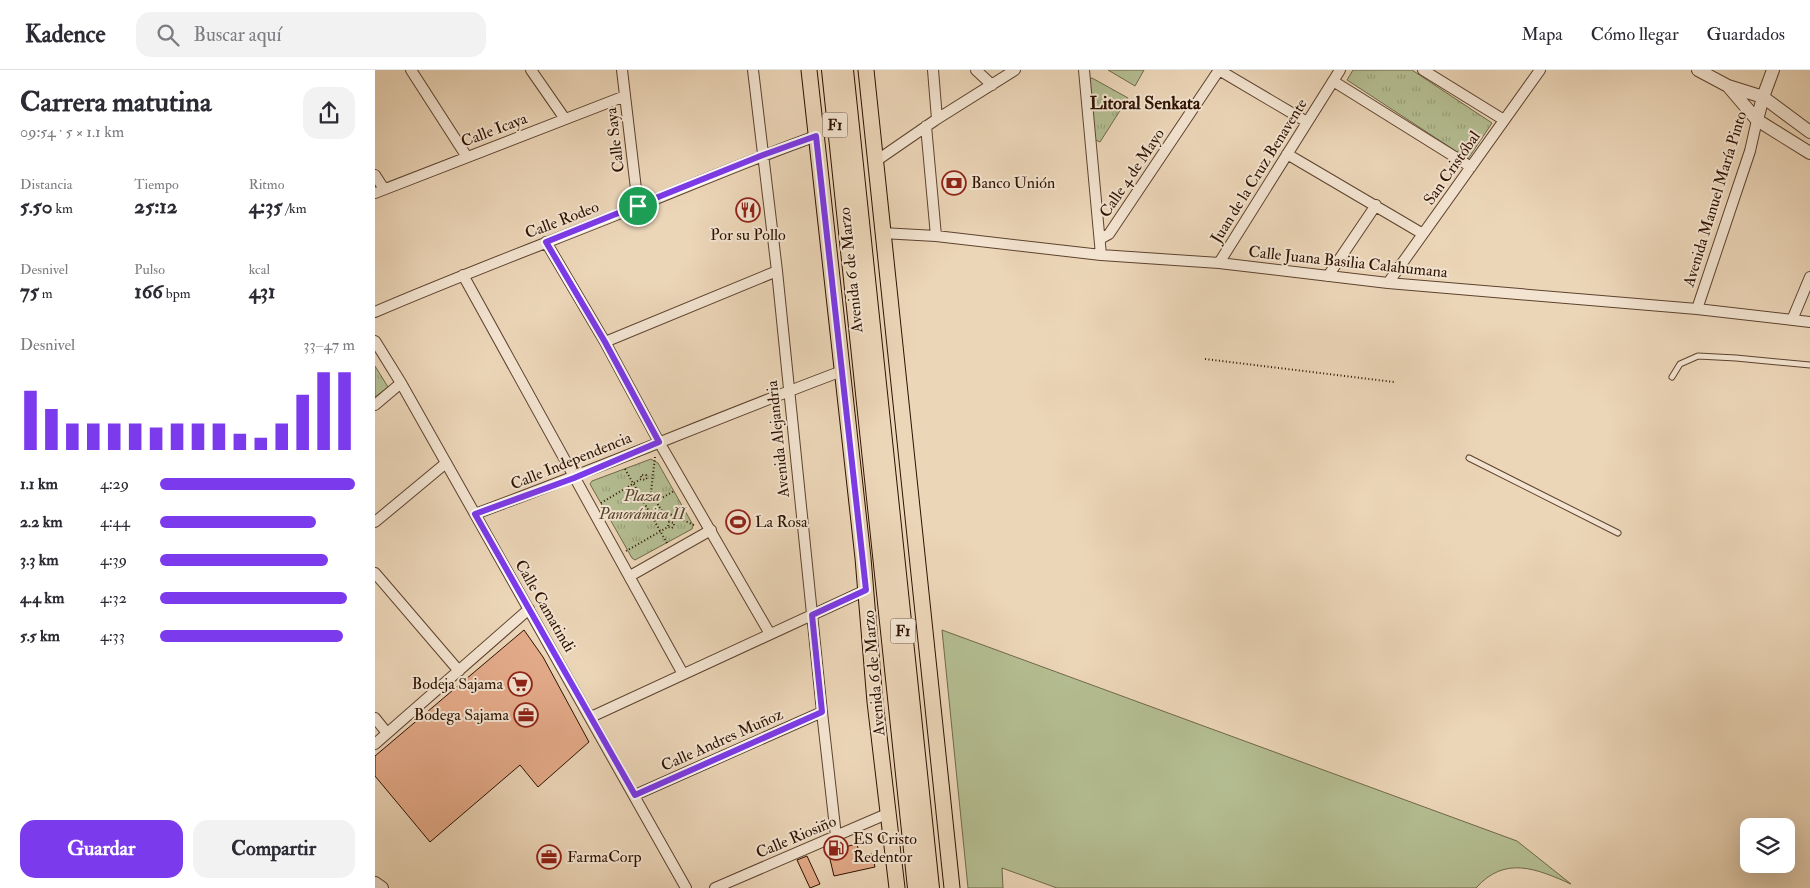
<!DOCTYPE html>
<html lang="es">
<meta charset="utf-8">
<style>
body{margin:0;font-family:"IM FELL Double Pica",serif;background:#f2f2f3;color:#2b2b33;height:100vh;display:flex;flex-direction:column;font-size:19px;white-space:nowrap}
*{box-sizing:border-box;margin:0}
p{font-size:16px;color:#7c7c81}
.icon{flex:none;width:28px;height:28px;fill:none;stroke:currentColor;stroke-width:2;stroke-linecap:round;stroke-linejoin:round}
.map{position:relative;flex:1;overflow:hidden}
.side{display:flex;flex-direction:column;background:#fff;width:375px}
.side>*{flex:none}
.tools{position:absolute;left:1365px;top:748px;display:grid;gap:10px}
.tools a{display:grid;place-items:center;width:55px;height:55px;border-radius:10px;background:#fff;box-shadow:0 5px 20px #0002;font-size:25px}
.pin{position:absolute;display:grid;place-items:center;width:42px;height:42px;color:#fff;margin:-21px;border:2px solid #fff;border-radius:50%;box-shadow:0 1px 5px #0007}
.round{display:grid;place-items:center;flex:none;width:52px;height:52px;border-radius:15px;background:#f2f2f3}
.headline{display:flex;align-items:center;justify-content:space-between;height:85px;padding:0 20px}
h1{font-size:28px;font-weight:700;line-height:38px}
.figures{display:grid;grid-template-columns:repeat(3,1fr);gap:8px;height:85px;padding:5px 20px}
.figures div{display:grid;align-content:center}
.figures b{font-size:21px;font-weight:700}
.figures small{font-size:14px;font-weight:400}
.figures p{font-size:14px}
.chart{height:140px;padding:10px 20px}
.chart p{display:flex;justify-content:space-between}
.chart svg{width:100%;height:90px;margin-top:5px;stroke:#7c3aed;stroke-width:6}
.primary-button{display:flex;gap:10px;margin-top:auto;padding:10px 20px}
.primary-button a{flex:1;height:58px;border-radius:15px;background:#7c3aed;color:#fff;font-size:20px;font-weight:700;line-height:58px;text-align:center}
.primary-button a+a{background:#f2f2f3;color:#2b2b33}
ul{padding:0 20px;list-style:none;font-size:16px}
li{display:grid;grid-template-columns:80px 60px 1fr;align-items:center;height:38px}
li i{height:12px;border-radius:6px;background:#7c3aed}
header{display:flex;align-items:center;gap:30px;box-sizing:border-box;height:70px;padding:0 25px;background:#fff;border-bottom:1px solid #e1e1e2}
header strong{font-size:24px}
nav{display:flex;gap:28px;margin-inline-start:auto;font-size:18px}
.search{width:350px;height:45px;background:#f2f2f3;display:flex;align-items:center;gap:12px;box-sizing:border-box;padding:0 18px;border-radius:15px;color:#7c7c81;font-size:19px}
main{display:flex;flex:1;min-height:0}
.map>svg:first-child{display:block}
.grass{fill:#b4be92;stroke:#706849}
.park{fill:url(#park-tufts);stroke:#706849}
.building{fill:#e4ab8a;stroke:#2d1100}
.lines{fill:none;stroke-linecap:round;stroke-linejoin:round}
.service-casing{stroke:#5d422e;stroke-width:7}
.minor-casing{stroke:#5d422e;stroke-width:12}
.tertiary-casing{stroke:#5d422e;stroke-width:14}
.primary-casing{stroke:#2d1100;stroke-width:17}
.trunk-casing{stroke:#2d1100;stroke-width:18}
.path{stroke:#2d1100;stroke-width:2;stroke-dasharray:1 2.5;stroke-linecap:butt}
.service{stroke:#f3e4d1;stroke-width:5}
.minor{stroke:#f3e4d1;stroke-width:10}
.tertiary{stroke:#f3e4d1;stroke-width:12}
.primary{stroke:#ecd6b8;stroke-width:15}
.trunk{stroke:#ecd6b8;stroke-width:16}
.route-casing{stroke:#fff;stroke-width:10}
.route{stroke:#7c3aed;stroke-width:6}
.labels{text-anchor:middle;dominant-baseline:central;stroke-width:4;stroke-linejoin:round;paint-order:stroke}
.shield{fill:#f3e4d1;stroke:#68503f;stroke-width:1}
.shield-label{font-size:15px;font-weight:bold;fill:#2d1100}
.street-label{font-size:16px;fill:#2d1100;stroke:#f3e4d1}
.poi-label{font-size:16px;fill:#2d1100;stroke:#f3e4d1;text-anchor:start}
.park-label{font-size:16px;font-style:italic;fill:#56452c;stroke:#f3e4d1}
.neighbourhood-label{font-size:18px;font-weight:bold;fill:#2d1100;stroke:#f3e4d1}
</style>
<header>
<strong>Kadence</strong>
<div class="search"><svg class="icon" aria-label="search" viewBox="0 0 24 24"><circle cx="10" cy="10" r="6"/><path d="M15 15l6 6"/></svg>Buscar aquí</div>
<nav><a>Mapa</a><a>Cómo llegar</a><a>Guardados</a></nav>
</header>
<main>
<section class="side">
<div class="headline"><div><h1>Carrera matutina</h1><p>09:54 · 5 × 1.1 km</p></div><a class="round"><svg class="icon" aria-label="share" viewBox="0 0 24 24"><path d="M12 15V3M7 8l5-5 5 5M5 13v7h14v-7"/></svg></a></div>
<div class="figures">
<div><p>Distancia</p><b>5.50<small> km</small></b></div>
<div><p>Tiempo</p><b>25:12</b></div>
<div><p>Ritmo</p><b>4:35<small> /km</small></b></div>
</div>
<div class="figures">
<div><p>Desnivel</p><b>75<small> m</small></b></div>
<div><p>Pulso</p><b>166<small> bpm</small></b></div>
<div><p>kcal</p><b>431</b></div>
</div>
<div class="chart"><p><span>Desnivel</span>33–47 m</p>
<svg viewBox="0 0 160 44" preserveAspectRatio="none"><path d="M5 44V15M15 44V24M25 44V31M35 44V31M45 44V31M55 44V31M65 44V33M75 44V31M85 44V31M95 44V31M105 44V36M115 44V38M125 44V31M135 44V17M145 44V6M155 44V6"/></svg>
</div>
<ul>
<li><b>1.1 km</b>4:29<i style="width:100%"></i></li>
<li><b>2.2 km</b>4:44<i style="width:80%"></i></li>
<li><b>3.3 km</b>4:39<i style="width:86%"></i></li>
<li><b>4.4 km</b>4:32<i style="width:96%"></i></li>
<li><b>5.5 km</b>4:33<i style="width:94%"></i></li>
</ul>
<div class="primary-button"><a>Guardar</a><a>Compartir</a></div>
</section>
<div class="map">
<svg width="1435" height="818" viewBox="0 0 1435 818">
<defs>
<pattern id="park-tufts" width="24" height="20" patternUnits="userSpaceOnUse" patternTransform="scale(1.25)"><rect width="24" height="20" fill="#b4be92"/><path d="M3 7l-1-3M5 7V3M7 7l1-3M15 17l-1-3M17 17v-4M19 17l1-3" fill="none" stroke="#9ba27c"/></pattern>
</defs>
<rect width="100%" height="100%" fill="#ecd6b8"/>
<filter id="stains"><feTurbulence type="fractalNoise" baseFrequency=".004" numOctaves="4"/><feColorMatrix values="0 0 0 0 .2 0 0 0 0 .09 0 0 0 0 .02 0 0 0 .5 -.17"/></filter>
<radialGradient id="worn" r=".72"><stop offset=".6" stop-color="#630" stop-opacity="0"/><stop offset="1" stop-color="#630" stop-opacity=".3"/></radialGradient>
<path class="grass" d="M733 0H769L760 16Z
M567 560 1142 771 1196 814C1162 799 1130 785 1101 818H682L627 798 628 818H593Z"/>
<path class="park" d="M978 0H1037L1117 53 1093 89 972 10Z
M717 8 753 28 725 72 716 68 711 10Z
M0 296 13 317 0 327Z
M276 389 283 393 318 455 317 459 260 490 257 488 215 414 217 411Z"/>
<path class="building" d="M149 560 168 587 214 672 163 717 145 695 55 772 0 706V686Z
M482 774 485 787 497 784 500 797 459 806 453 781Z
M432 786 445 814 435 818 422 790Z"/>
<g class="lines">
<g class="service-casing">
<path id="service" d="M1297 307 1305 294 1323 286 1361 288 1435 295
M1094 388 1243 463"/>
</g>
<g class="minor-casing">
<path id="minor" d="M36 0 92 87
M156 0 190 49
M247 0 263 136
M378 0 402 201 447 642 461 766
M558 0 562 49
M601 0 617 15
M709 0 726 185
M844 0 932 52
M1048 0 1129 50
M958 11 1096 97
M551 56 561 166
M912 84 1048 164
M501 91 562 49 640 0
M0 105 9 119
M0 123 250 26
M507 163 561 166 726 185 844 193 1013 213 1322 239 1435 252
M725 169 734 164 844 0
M171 172 230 272 284 372 395 564
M844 193 965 0
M88 205 308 604
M953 206 1001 135
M1013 213 1165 0
M1322 239 1375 81 1382 50
M0 242C86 205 174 172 261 137 321 113 380 88 441 66
M1417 250 1435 207
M0 271 26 313 311 818
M230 272 402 201
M0 335 26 313
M100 444C223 399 344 347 467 301
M0 452 71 393
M0 503 84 601
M255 506 336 460
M216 647 491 520
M0 648 12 663
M0 674 154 539
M260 725 447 642
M340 818 514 743"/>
</g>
<g class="tertiary-casing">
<path id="tertiary" d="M1323 0 1353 16 1388 27 1435 62
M1353 16 1382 50 1435 83
M1382 50 1388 27 1398 0
M0 813 7 818"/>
</g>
<g class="primary-casing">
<path id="primary" d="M434 0 488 488 500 632 522 818
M491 0 577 818"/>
</g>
<g class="trunk-casing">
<path id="trunk" d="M455 0 541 818
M470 0 556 818"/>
</g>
<path class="path" d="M830 289 1019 312
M280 387 276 422 286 440 319 455
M250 399 292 473
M282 431 299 421
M226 433 266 409 270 410 272 408 271 405H266V409
M251 481 293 457 297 458 299 456V453L294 452 293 457"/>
<use href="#service" class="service"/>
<use href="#minor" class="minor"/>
<use href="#tertiary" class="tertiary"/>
<use href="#primary" class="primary"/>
<use href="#trunk" class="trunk"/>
</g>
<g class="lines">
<g class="route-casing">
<path id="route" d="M441 66 491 520 437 545 447 642 260 725 100 444 199 408 284 372 230 272 171 172 388 85Z"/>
</g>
<use href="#route" class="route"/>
</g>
<defs>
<g id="bank-ring" transform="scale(1.25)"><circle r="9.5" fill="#f3e4d1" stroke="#8f2418" stroke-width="1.5"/><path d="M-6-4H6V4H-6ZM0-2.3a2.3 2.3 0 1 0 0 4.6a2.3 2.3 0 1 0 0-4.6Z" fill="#8f2418"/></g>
<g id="restaurant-ring" transform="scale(1.25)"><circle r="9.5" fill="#f3e4d1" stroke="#8f2418" stroke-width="1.5"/><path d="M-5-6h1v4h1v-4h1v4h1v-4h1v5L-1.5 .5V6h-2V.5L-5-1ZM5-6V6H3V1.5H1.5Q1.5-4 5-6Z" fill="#8f2418"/></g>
<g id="stadium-ring" transform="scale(1.25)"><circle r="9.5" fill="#f3e4d1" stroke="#8f2418" stroke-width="1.5"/><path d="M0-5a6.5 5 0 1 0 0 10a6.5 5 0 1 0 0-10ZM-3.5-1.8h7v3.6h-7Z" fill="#8f2418"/></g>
<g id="supermarket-ring" transform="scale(1.25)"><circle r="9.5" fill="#f3e4d1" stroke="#8f2418" stroke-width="1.5"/><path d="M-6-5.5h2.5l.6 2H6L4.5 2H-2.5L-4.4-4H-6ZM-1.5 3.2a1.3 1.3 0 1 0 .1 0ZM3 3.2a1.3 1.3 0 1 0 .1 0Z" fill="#8f2418"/></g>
<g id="office-ring" transform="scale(1.25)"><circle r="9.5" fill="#f3e4d1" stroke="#8f2418" stroke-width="1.5"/><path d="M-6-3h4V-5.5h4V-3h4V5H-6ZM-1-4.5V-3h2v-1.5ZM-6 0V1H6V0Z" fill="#8f2418"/></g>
<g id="fuel-ring" transform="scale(1.25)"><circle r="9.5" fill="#f3e4d1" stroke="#8f2418" stroke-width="1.5"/><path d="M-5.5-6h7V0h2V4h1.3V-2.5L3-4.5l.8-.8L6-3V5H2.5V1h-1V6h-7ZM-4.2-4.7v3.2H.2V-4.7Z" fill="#8f2418"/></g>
</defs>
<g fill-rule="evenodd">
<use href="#bank-ring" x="579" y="113"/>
<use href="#restaurant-ring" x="373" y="140"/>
<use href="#stadium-ring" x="363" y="452"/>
<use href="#supermarket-ring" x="145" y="614"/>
<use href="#office-ring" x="151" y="645"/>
<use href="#fuel-ring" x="461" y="778"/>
<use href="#office-ring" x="174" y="787"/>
</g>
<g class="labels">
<g class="shield">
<rect x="447.5" y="42.5" width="25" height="25" rx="4"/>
<rect x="515.5" y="548.5" width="25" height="25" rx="4"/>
</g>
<g class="shield-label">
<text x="460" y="55">F1</text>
<text x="528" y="561">F1</text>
</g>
<g class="street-label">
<text transform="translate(119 60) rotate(-21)">Calle Icaya</text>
<text transform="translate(240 70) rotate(-97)">Calle Saya</text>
<text transform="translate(1077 98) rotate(-55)">San Cristóbal</text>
<text transform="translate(884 101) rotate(-58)">Juan de la Cruz Benavente</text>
<text transform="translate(757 103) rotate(-56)">Calle 4 de Mayo</text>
<text transform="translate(1340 129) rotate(-73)">Avenida Manuel María Pinto</text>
<text transform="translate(187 150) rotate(-21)">Calle Rodeo</text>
<text transform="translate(973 192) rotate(6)">Calle Juana Basilia Calahumana</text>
<text transform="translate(476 200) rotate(-96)">Avenida 6 de Marzo</text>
<text transform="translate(403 369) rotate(-96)">Avenida Alejandria</text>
<text transform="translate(196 391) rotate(-22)">Calle Independencia</text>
<text transform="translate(170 536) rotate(60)">Calle Camatindi</text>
<text transform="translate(499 603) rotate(-95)">Avenida 6 de Marzo</text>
<text transform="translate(347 670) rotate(-24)">Calle Andres Muñoz</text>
<text transform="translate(421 767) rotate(-23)">Calle Riosiño</text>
</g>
<g class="poi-label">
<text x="596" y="113">Banco Unión</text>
<text x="373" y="165" text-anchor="middle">Por su Pollo</text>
<text x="380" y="452">La Rosa</text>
<text x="128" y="614" text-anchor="end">Bodeja Sajama</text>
<text x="134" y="645" text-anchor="end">Bodega Sajama</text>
<text x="478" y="769">ES Cristo<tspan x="478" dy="18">Redentor</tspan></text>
<text x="192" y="787">FarmaCorp</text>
</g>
<g class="park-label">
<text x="267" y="426">Plaza<tspan x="267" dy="18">Panorámica II</tspan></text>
</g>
<g class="neighbourhood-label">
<text x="770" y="33">Litoral Senkata</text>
</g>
</g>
<rect width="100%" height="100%" filter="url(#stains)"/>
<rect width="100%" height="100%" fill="url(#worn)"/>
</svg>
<div class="tools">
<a><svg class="icon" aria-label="layers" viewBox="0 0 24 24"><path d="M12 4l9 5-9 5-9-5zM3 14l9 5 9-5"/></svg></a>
</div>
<div class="pin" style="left:263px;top:136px;background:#1e9e55"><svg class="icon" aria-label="arrive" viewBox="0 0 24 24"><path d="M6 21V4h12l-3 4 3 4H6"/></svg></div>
</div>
</main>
